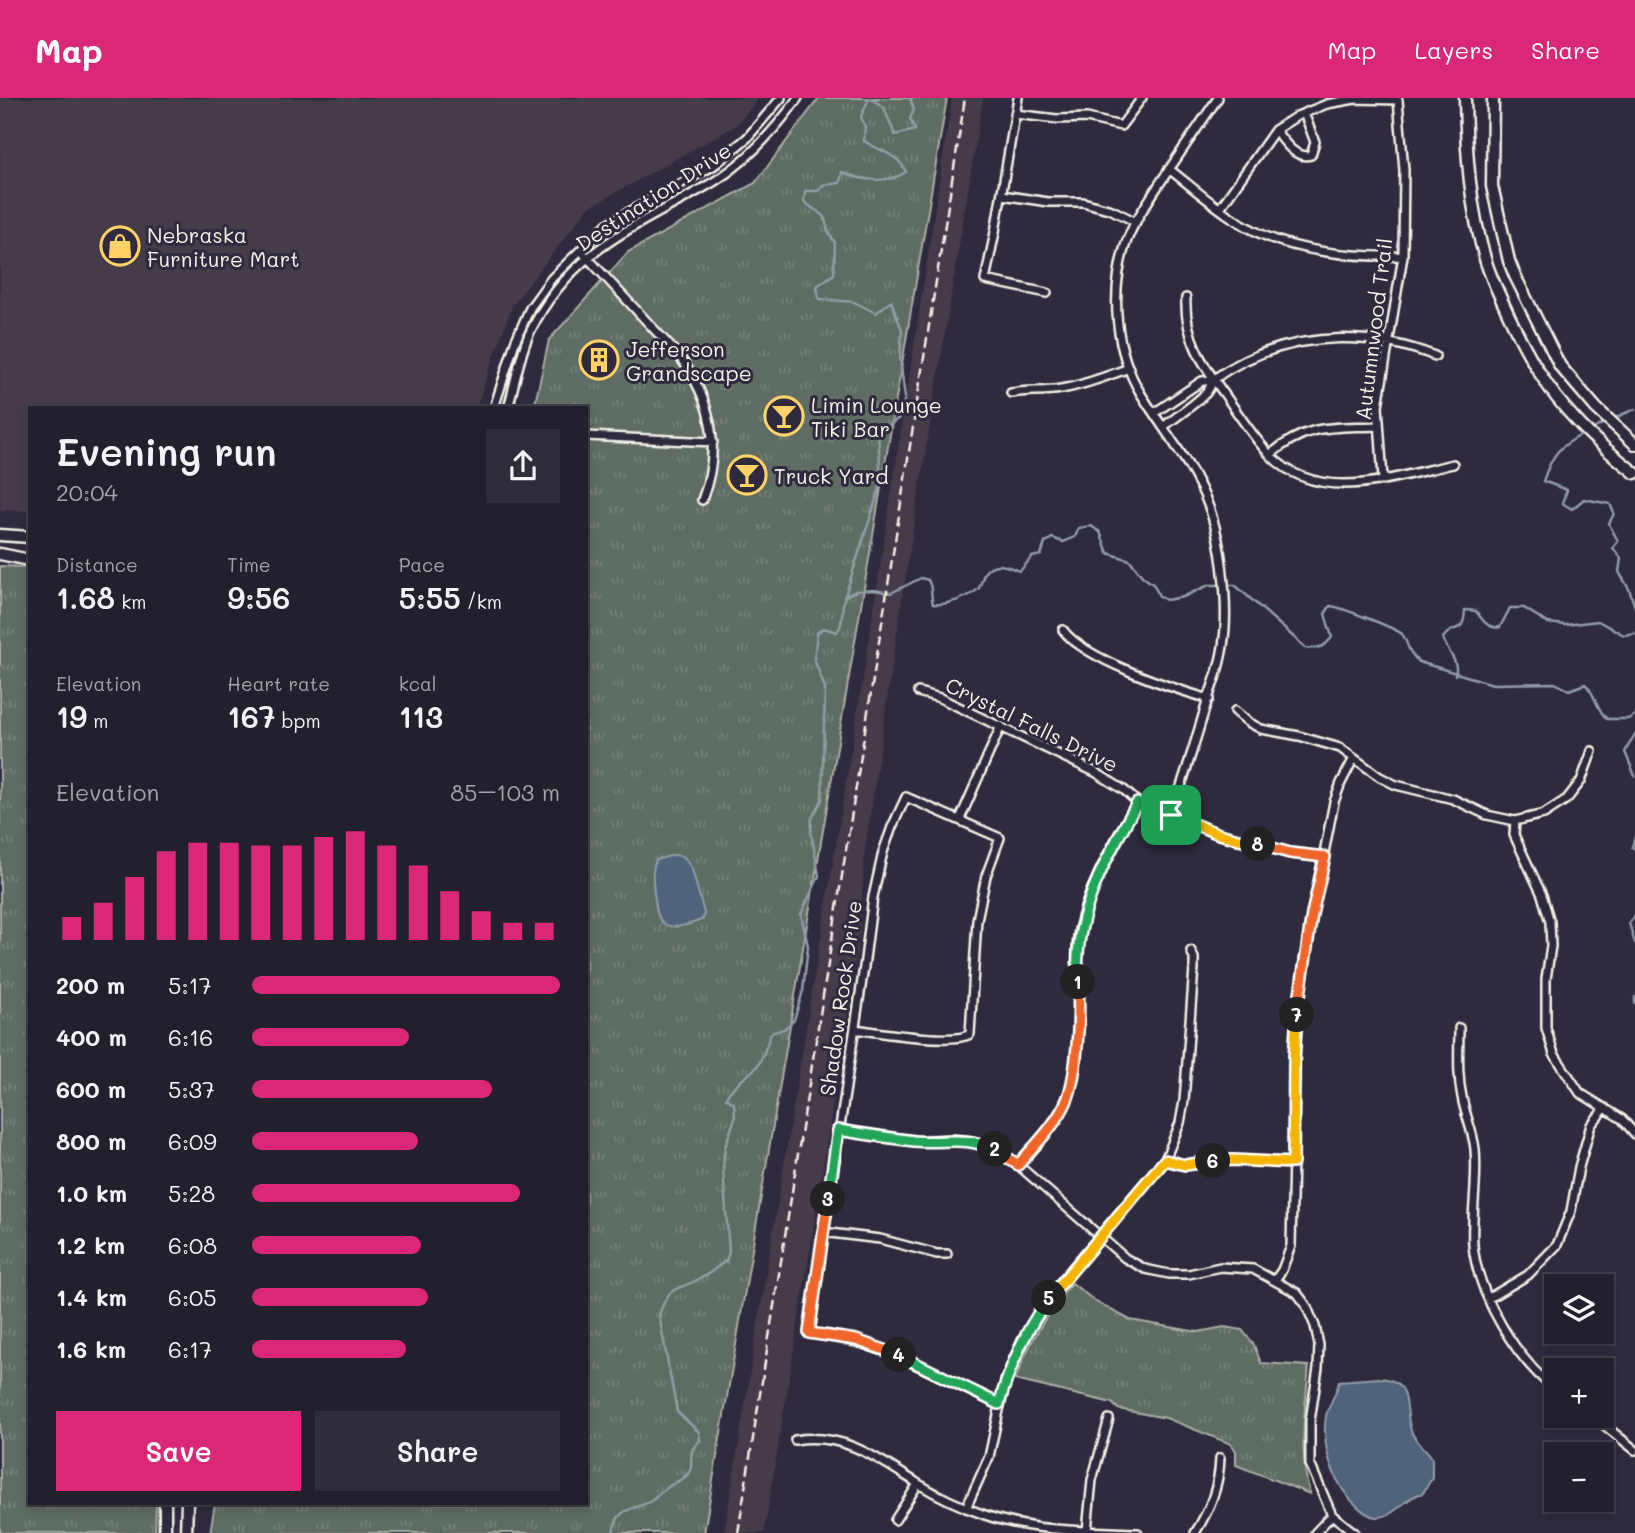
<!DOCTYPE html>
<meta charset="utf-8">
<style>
body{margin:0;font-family:Mali,sans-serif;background:#2f2d3a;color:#f1f3f6;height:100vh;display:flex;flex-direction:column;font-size:26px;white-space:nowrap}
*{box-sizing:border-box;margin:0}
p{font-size:23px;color:#a3a3aa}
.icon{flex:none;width:38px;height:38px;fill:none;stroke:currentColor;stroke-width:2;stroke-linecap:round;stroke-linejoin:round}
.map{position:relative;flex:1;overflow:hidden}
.details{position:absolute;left:28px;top:308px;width:560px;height:1099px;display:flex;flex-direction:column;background:#23202e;border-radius:0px;box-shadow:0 4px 10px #0003,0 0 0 2px #403e4a}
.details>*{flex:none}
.controls{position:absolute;left:1544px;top:1176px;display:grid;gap:14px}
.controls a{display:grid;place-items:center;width:70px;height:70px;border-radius:0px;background:#23202e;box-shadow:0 4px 10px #0003,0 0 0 2px #403e4a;font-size:35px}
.pin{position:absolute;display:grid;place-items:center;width:60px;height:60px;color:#fff;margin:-30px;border-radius:14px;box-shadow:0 4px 10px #0006}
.km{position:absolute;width:35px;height:35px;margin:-18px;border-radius:50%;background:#222;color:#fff;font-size:19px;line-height:35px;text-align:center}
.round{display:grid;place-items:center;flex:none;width:74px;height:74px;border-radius:0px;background:#2f2d3a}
.headline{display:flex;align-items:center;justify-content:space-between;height:119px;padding:0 28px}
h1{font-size:38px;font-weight:600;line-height:52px}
.stats{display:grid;grid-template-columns:repeat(3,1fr);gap:10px;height:119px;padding:7px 28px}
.stats div{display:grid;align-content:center}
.stats b{font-size:30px;font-weight:600}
.stats small{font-size:19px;font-weight:400}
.stats p{font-size:19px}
.chart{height:196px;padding:14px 28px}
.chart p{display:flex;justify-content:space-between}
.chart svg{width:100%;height:126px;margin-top:7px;stroke:#db2777;stroke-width:6}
.primary-button{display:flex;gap:14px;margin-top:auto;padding:14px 28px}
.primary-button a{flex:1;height:80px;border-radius:0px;background:#db2777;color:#fff;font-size:28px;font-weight:600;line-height:80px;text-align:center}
.primary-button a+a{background:#2f2d3a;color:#f1f3f6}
ul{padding:0 28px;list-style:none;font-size:23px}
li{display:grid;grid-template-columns:112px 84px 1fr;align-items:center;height:52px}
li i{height:18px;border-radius:9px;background:#db2777}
header{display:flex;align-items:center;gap:42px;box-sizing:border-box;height:98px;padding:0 35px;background:#db2777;color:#fff}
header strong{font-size:33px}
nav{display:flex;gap:38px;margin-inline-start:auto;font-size:24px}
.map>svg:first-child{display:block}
.built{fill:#453a49}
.grass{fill:url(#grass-tufts);stroke:#a9aea6;stroke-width:2}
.water{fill:#50647b;stroke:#929ca7;stroke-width:2}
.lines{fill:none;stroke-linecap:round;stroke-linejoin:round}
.stream{stroke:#929ca7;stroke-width:2.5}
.minor-casing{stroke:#f4f1e8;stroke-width:12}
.major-casing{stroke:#f4f1e8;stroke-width:15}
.minor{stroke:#2f2a3d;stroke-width:7}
.major{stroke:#2f2a3d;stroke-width:10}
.rail{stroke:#f4f1e8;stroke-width:2.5;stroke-dasharray:10 5;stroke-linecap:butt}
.split-1-casing{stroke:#fff;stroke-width:14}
.split-2-casing{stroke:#fff;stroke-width:14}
.split-3-casing{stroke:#fff;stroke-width:14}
.split-4-casing{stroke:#fff;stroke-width:14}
.split-5-casing{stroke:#fff;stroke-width:14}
.split-6-casing{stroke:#fff;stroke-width:14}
.split-7-casing{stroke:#fff;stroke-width:14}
.split-8-casing{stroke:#fff;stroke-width:14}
.split-9-casing{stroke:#fff;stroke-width:14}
.split-1{stroke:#22a559;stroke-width:9}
.split-2{stroke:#f0652b;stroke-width:9}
.split-3{stroke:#22a559;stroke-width:9}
.split-4{stroke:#f0652b;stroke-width:9}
.split-5{stroke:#22a559;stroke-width:9}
.split-6{stroke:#f5b400;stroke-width:9}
.split-7{stroke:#f5b400;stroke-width:9}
.split-8{stroke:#f0652b;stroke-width:9}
.split-9{stroke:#f5b400;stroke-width:9}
.labels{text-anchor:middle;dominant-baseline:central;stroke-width:6;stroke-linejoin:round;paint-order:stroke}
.street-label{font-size:21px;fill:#f4f1e8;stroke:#2f2a3d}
.poi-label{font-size:21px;fill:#f4f1e8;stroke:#2f2a3d;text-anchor:start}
</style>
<header>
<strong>Map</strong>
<nav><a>Map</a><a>Layers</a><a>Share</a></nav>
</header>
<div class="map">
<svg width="1635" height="1435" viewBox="0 0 1635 1435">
<defs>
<pattern id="grass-tufts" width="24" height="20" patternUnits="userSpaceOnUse" patternTransform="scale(1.75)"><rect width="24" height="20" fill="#5e6c63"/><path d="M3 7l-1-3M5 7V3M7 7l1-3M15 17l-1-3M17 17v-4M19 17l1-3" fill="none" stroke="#768179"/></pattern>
</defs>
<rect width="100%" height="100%" fill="#2f2a3d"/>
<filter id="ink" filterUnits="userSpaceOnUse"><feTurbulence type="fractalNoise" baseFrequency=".0143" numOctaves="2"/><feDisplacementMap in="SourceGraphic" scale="14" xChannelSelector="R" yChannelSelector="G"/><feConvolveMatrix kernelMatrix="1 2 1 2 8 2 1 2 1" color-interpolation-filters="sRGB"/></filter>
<g filter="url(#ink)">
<path class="built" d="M0 0H759L737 27 588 110 512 208 476 310H30V413L0 412Z
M952 0H983L902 500 864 760 860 834 811 1146 764 1435H724L863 580Z"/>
<path class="grass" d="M819 0H947L704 1435H210L215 1405H586V310H534L549 242 628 154 755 85Z
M0 468 30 469V1405H156L155 1435H0Z
M1072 1185 1096 1204 1130 1222 1198 1234 1224 1229 1242 1232 1254 1247 1261 1265 1309 1268C1305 1312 1298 1353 1310 1396L1236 1367V1353L1231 1346 1166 1320 1118 1311 1112 1305 1015 1282C1028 1246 1047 1214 1072 1185Z"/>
<path class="water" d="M673 757 683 758 692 771 704 815 703 821C693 826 669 834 661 823 655 815 656 804 654 795 653 783 651 773 656 762Z
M1379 1280C1416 1282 1402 1311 1412 1335 1416 1345 1427 1351 1432 1360V1380L1423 1395C1404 1399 1397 1418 1378 1419 1371 1420 1364 1414 1359 1410 1334 1389 1321 1350 1326 1318 1329 1306 1337 1295 1339 1283Z"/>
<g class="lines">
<path class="stream" d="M871 0 884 10 895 37 915 32 910 21 914 12 910 0
M1612 321 1635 311
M1591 332 1607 324
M1585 335C1558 349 1553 355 1543 383L1567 392 1562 405 1572 411 1584 401 1610 406 1614 415 1609 426 1618 443 1613 450 1621 460 1619 474 1629 491 1635 509
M845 498 881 386 878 335 899 320 905 300 900 260 902 232 891 203 876 215 854 204 819 201 817 188 834 176 835 145 828 133 824 118 804 104 805 93H818L823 87 840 85 842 74C862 83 887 86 906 74 899 56 879 53 864 43L865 29 861 19 869 0
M1455 577C1460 563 1446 553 1443 540 1453 525 1464 538 1465 512L1476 513C1482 521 1488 532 1500 529L1510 510H1524L1548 525 1565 527 1598 523 1624 537 1635 535
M1635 636 1625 654 1635 678
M1635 739 1632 749 1635 751
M1635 817 1629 825 1635 845
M1635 899V905
M613 1435C618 1407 631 1414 651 1403 656 1400 659 1395 664 1392 671 1386 681 1383 687 1377 697 1367 684 1355 700 1343L699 1334 677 1314 659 1217C670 1183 678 1194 703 1179 711 1175 718 1168 726 1163L729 1154 723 1071 725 1049 735 1020 734 1005 726 1000C732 986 749 979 758 967 764 958 767 945 771 935L784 931 794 922 803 893 808 848 801 816 819 778 811 734 812 720 822 702 825 590 814 561 817 535 823 530 837 534C845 524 840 510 845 498L856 493 874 492 891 495 921 480 928 482C933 490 930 497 933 506 945 508 971 499 979 490 982 485 982 479 985 474 994 461 1009 469 1020 473L1032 459 1041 457 1045 445 1052 440 1063 444 1075 439 1079 430 1091 428 1100 434 1108 455 1130 462 1142 478 1154 487 1159 498 1166 502 1183 499 1209 487H1235L1306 550C1319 551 1325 549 1332 539L1325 516 1330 508C1336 507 1397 531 1402 536 1409 545 1406 553 1419 564L1493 586 1555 585 1569 592 1585 586C1596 596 1596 611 1607 621H1628L1635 617"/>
<g class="minor-casing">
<path id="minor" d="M1018 0 995 134 985 182 1047 195
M1015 16 1057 21 1087 20 1121 28 1142 0
M1275 32C1284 43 1295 62 1311 57L1315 44 1304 15
M1169 71C1200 95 1231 124 1268 139 1310 156 1358 159 1403 158
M1002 97 1048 104H1083L1112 112 1136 124
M1220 110 1275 32 1297 18 1327 6 1355 1 1398 2 1404 72 1403 158 1378 308 1383 381
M584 156 679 258C712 302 722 350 702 402
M1186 200C1184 239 1203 267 1225 297 1239 317 1253 339 1270 357 1319 408 1394 379 1453 366
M1011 295C1028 292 1044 294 1061 291 1085 287 1107 278 1129 270
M494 310 515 244 530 210 551 181 607 126 713 68 747 40 781 0
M508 310C515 286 520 254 531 232 573 148 640 128 715 83 749 62 775 32 798 0
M1154 315 1202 283 1214 282
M1163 329C1177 318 1193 308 1206 295 1209 292 1211 286 1214 282 1222 274 1236 267 1246 262 1306 234 1374 234 1435 258
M586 338 713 344
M1270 357C1307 325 1332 330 1377 328
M1063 532C1085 562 1172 590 1209 601
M918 594 940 600 1095 674 1124 692 1144 710 1165 715 1218 736 1290 755 1325 759
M1235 613 1248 624 1261 631 1299 638 1340 650 1380 679 1396 687 1453 701 1487 717 1515 723 1544 716 1567 701 1581 683 1592 653
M1171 717C1185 679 1196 640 1208 601 1215 581 1222 562 1224 540 1228 511 1223 459 1215 429 1203 378 1169 341 1141 296 1115 253 1110 196 1125 148 1132 126 1146 107 1158 88 1178 58 1198 29 1218 0
M960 721 1001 628
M1515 723 1514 737 1542 797 1550 824 1551 848 1546 881V930L1554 956 1580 995 1622 1021 1635 1036
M1459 930C1459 954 1457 976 1462 999 1465 1017 1473 1033 1475 1051 1478 1083 1471 1115 1473 1147 1478 1198 1516 1261 1556 1292
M855 931C876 934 955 947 970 936L977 822 986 778 1000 740 906 699 892 729 883 754 873 799 864 869 809 1235C882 1242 934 1277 999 1306
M838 1032 917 1043 951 1041 971 1043 996 1051 1018 1067 1125 1160 1145 1171 1169 1176H1189L1220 1169 1253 1171 1297 1195 1306 1207 1315 1228 1319 1247 1318 1270 1310 1323V1366L1332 1417 1355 1435
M1165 1062 1185 1067 1233 1062 1293 1065
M1018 1067C1035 1047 1056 1026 1067 1002 1079 974 1078 927 1078 896 1078 874 1075 853 1079 832 1089 786 1115 745 1137 705
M822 1134 880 1141 937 1156H947
M1275 1182 1282 1172 1291 1148 1296 922 1312 816 1334 704 1341 685 1354 660
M1489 1200 1528 1177 1557 1147 1571 1113 1579 1069 1591 1027 1605 1010
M1593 1318 1635 1352
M795 1342C843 1334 879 1361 917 1385 938 1398 962 1409 985 1417 1033 1434 1087 1433 1138 1435
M966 1410 989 1359 1006 1280 1029 1231 1061 1184 1165 1062 1180 1025 1184 1003 1194 870V860L1191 853
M895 1422 918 1386
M1087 1433 1092 1382 1109 1321
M1195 1435C1210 1411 1219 1389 1220 1360
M1315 1435 1332 1417"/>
</g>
<g class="major-casing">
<path id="major" d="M1465 0C1466 55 1470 111 1486 164 1492 183 1501 200 1509 218 1527 255 1546 291 1575 321 1593 341 1614 358 1635 375
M1493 0 1492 88 1509 163 1515 178 1560 268 1596 310 1635 346
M0 437 30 439
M0 456 30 462
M165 1405V1435
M186 1435 187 1405"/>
</g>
<use href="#minor" class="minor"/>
<use href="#major" class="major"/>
<path class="rail" d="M738 1435 965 0"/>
</g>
</g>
<g class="lines" filter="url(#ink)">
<g class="split-1-casing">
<path id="split-1" d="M1078 884C1073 814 1105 764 1137 705L1144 710 1171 717"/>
</g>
<g class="split-2-casing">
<path id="split-2" d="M995 1051 1018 1067C1035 1047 1057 1026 1067 1002 1078 975 1080 913 1078 884"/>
</g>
<g class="split-3-casing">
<path id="split-3" d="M828 1101 838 1032C863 1036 889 1040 914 1043 947 1046 961 1037 995 1051"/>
</g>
<g class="split-4-casing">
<path id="split-4" d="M828 1101 809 1235 856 1242 899 1257"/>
</g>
<g class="split-5-casing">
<path id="split-5" d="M899 1257 999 1306C1010 1268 1025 1232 1049 1200"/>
</g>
<g class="split-6-casing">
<path id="split-6" d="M1049 1200 1165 1062 1185 1067 1213 1063"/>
</g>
<g class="split-7-casing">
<path id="split-7" d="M1213 1063 1233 1062 1293 1065 1294 959 1297 917"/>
</g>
<g class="split-8-casing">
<path id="split-8" d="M1258 746 1290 755 1325 759 1312 816 1297 917"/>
</g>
<g class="split-9-casing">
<path id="split-9" d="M1171 717 1219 736 1258 746"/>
</g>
<use href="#split-1" class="split-1"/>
<use href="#split-2" class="split-2"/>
<use href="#split-3" class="split-3"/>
<use href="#split-4" class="split-4"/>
<use href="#split-5" class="split-5"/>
<use href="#split-6" class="split-6"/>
<use href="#split-7" class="split-7"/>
<use href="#split-8" class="split-8"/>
<use href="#split-9" class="split-9"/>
</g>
<defs>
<g id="shop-ring" transform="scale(2.0125)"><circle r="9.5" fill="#2f2a3d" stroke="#ffd166" stroke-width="1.5"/><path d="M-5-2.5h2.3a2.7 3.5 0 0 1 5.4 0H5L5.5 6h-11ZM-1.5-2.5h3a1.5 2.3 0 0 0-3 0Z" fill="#ffd166"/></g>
<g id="building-ring" transform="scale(2.0125)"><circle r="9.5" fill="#2f2a3d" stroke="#ffd166" stroke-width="1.5"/><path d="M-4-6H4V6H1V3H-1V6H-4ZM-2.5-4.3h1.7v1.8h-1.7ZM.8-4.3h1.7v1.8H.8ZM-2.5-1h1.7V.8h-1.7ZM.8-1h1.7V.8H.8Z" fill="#ffd166"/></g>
<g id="bar-ring" transform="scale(2.0125)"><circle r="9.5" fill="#2f2a3d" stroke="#ffd166" stroke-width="1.5"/><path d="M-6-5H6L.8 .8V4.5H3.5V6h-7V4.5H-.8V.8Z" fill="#ffd166"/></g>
</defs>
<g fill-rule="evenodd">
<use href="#shop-ring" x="120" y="148"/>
<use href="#building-ring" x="599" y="262"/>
<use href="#bar-ring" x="784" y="318"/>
<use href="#bar-ring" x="747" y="377"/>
</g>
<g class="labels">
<g class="street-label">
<text transform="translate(653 98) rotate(-33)">Destination Drive</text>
<text transform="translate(1373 231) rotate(-83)">Autumnwood Trail</text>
<text transform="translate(1032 626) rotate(26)">Crystal Falls Drive</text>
<text transform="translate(840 900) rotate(-82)">Shadow Rock Drive</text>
</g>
<g class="poi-label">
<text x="147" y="136">Nebraska<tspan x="147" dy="24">Furniture Mart</tspan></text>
<text x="626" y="250">Jefferson<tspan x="626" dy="24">Grandscape</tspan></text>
<text x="811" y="306">Limin Lounge<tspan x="811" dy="24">Tiki Bar</tspan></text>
<text x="774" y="377">Truck Yard</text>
</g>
</g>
</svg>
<div class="controls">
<a><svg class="icon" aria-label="layers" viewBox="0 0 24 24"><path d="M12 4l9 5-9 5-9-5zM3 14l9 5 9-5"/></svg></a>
<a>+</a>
<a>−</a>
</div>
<div class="pin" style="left:1171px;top:717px;background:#1e9e55"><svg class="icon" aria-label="arrive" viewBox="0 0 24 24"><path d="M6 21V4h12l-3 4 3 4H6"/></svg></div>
<b class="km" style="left:1078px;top:884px">1</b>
<b class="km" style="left:995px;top:1051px">2</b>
<b class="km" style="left:828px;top:1101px">3</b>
<b class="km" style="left:899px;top:1257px">4</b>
<b class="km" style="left:1049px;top:1200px">5</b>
<b class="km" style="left:1213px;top:1063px">6</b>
<b class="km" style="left:1297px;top:917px">7</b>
<b class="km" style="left:1258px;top:746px">8</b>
<section class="details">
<div class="headline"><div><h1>Evening run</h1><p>20:04</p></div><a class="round"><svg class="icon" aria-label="share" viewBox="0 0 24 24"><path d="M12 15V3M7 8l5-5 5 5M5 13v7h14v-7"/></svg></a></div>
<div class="stats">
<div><p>Distance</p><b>1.68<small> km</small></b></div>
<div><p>Time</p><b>9:56</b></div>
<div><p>Pace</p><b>5:55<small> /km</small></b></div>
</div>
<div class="stats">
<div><p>Elevation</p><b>19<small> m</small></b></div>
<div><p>Heart rate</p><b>167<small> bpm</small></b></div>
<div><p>kcal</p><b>113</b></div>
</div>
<div class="chart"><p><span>Elevation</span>85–103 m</p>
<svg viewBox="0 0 160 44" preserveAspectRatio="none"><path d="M5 44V36M15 44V31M25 44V22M35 44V13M45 44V10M55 44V10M65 44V11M75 44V11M85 44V8M95 44V6M105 44V11M115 44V18M125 44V27M135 44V34M145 44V38M155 44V38"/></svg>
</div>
<ul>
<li><b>200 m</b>5:17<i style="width:100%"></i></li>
<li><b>400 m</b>6:16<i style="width:51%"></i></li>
<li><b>600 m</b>5:37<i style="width:78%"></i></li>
<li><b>800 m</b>6:09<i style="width:54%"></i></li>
<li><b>1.0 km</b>5:28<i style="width:87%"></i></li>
<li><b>1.2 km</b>6:08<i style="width:55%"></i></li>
<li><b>1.4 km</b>6:05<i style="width:57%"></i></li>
<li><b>1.6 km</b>6:17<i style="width:50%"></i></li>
</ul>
<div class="primary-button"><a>Save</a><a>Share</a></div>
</section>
</div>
